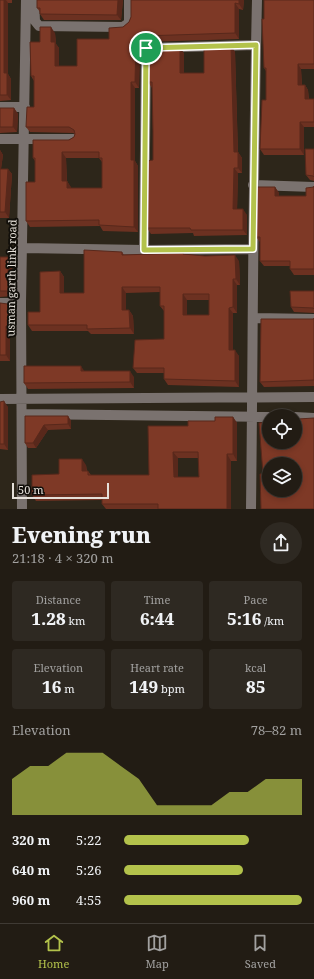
<!DOCTYPE html>
<meta charset="utf-8">
<style>
body{margin:0;font-family:"Noto Serif",serif;background:#2e2922;color:#f1f3f6;height:100vh;display:flex;flex-direction:column;font-size:15px;white-space:nowrap}
*{box-sizing:border-box;margin:0}
p{font-size:13px;color:#a2a1a0}
.icon{flex:none;width:22px;height:22px;fill:none;stroke:currentColor;stroke-width:2;stroke-linecap:round;stroke-linejoin:round}
.map{position:relative;height:509px;overflow:hidden}
.side{display:flex;flex-direction:column;background:#221c14;flex:1}
.side>*{flex:none}
.tools{position:absolute;left:262px;top:409px;display:grid;gap:8px}
.tools a{display:grid;place-items:center;width:40px;height:40px;border-radius:50%;background:#221c14;box-shadow:0 2px 6px #0003,0 0 0 1px #3f3a34;font-size:20px}
.scale{position:absolute;left:12px;bottom:10px;width:97px;box-sizing:border-box;padding-left:4px;border:2px solid #e5e0d9;border-top:0;font-size:11px;line-height:14px;white-space:nowrap;color:#e5e0d9;-webkit-text-stroke:3px #120f0a;paint-order:stroke}
.pin{position:absolute;display:grid;place-items:center;width:34px;height:34px;color:#fff;margin:-17px;border:2px solid #fff;border-radius:50%;box-shadow:0 1px 4px #0007}
.round{display:grid;place-items:center;flex:none;width:42px;height:42px;border-radius:21px;background:#2e2922}
.summary{display:flex;align-items:center;justify-content:space-between;height:68px;padding:0 12px}
h1{font-size:22px;font-weight:800;line-height:30px}
.metrics{display:grid;grid-template-columns:repeat(3,1fr);gap:6px;height:68px;padding:4px 12px}
.metrics div{display:grid;align-content:center;border-radius:4px;background:#2e2922;text-align:center}
.metrics b{font-size:17px;font-weight:800}
.metrics small{font-size:11px;font-weight:400}
.metrics p{font-size:11px}
.chart{height:112px;padding:8px 12px}
.chart p{display:flex;justify-content:space-between}
.chart svg{width:100%;height:72px;margin-top:4px;fill:#b3c24b;opacity:.7}
ul{padding:0 12px;list-style:none;font-size:13px}
li{display:grid;grid-template-columns:64px 48px 1fr;align-items:center;height:30px}
li i{height:10px;border-radius:5px;background:#b3c24b}
.menu{display:flex;justify-content:space-around;align-items:center;height:56px;border-top:1px solid #3f3a34;background:#221c14;font-size:11px;color:#a2a1a0}
.menu a{display:grid;justify-items:center;gap:2px}
.menu .on{color:#b3c24b}
.map>svg:first-child{display:block}
.lines{fill:none;stroke-linecap:round;stroke-linejoin:round}
.minor{stroke:#7a726f;stroke-width:10}
.wall{fill:#6c3121;fill-rule:evenodd}
.shaded-wall{fill:#58281b}
.building{fill:#7e3926;stroke:#58281b;fill-rule:evenodd}
.route-casing{stroke:#fff;stroke-width:8}
.route{stroke:#b3c24b;stroke-width:5}
.labels{text-anchor:middle;dominant-baseline:central;stroke-width:4;stroke-linejoin:round;paint-order:stroke}
.street-label{font-size:11px;fill:#e5e0d9;stroke:#120f0a}
</style>
<div class="map">
<svg width="314" height="509" viewBox="0 0 314 509">
<rect width="100%" height="100%" fill="#2d261a"/>
<g class="lines">
<path class="minor" d="M34 0 35 21 39 26 123 27 129 23V0
M0 107H25
M0 139H73
M253 185 314 187
M23 248 144 250 253 249
M144 250 146 48 256 45
M0 303H21
M254 318 314 319
M0 399 314 397
M23 414 269 417
M295 417 314 418
M22 509 21 303 26 0
M251 509C253 339 253 170 257 0"/>
</g>
<path class="wall" d="M0 0H12V3H8V74L11 79V100L0 101Z
M123 0 121 20H44L40 14V12L37 8Z
M244 0 243 10 239 9V39L146 42 140 45 139 88H135V161L138 166V232L103 231 100 226 30 227 26 221 35 182V161L33 158 74 137 75 134 73 133 30 132 26 127 34 107V81L31 76 40 42 55 33 56 44 59 48V66H77L109 39 123 27 129 22 131 17ZM66 158H99L102 162V188H71L67 181Z
M314 0V69H301L302 85H305L308 90 309 99H314V127H304V155H264L260 149 266 100V71L264 68V19Z
M231 46 235 52 238 152 242 158V173H238L237 209 247 215V235L194 236 193 233 151 234 147 228 153 160V132L152 88 148 82 184 53V73H204Z
M0 108H14L18 114 17 132 0 133Z
M314 149V181L310 180 306 175Z
M0 150 3 155 1 169H8L12 174 9 218H0Z
M314 186V275H294L290 269V266H264L260 261V242L256 237 275 187 279 193V196H306Z
M122 252 124 255 183 253 184 254 239 261 240 285H237V313H233V350L239 356V387L168 385 164 379V373H137L133 368 164 339V311L160 306V292L126 293V310H129L133 316 134 334H91L88 331H32L28 325 40 312 60 271 64 277V293H84ZM187 300H209V315H187Z
M0 257 12 263V296L0 297Z
M314 291V313L294 312 291 307Z
M0 303 12 310V332H10V361H0Z
M314 318V386L264 387 260 382Z
M85 371 134 377V388L28 389 24 383Z
M0 402 8 407V450L0 449Z
M25 416H68L71 421V429L48 430 36 448H28L25 443Z
M233 417 237 423V461H231V509H106L102 504V500L36 501 32 495 59 474 86 465 87 471H88L91 475H149L188 426 215 421ZM178 458H198L199 477H178Z"/>
<path class="shaded-wall" d="M4 0H6L8 3V74L11 79V100L7 95 4 73Z
M118 0H123L121 20 117 15Z
M239 0H244L243 10 239 4Z
M235 3 239 9V39L235 33Z
M51 27 55 33 56 44 59 48V72L55 66 51 42Z
M136 39 140 45 139 88 135 82Z
M231 46 235 52 238 158 234 152Z
M180 48 184 53V78L180 73Z
M298 64 301 69 302 90 298 85Z
M131 82 135 88V161L138 166V232L134 227 131 160Z
M305 85 308 90 309 105 305 99Z
M14 108 18 114 17 132 13 127Z
M300 122 304 127V155L300 149Z
M0 150 3 155 0 175Z
M62 152 66 158 67 187 62 181Z
M238 152 242 158V173L238 168Z
M234 168 238 173 237 215 233 209Z
M8 169 12 174 9 218 5 212Z
M67 181 71 187V194L67 188Z
M275 187 279 193V202L275 196Z
M243 209 247 215V235L243 230Z
M235 255 239 261 240 285 236 279Z
M8 257 12 263V296L8 291Z
M60 271 64 277V299L60 293Z
M233 279 237 285V313L233 307Z
M122 287 126 293V316L122 310Z
M183 294 187 300V321L183 315Z
M8 304 12 310V332L8 326Z
M229 308 233 313V356L229 350Z
M129 310 133 316 134 334 130 328Z
M6 326 10 332V361L6 355Z
M235 350 239 356V387L235 381Z
M81 366 85 372 81 371Z
M130 371 134 377V388L130 382Z
M4 401 8 407V450L4 444Z
M68 416 71 421V429L68 424Z
M233 417 237 423V461L233 454Z
M44 425 48 430 36 448 33 443Z
M173 452 178 458V484L174 477Z
M227 454 231 461V509H227Z
M82 459 86 465 87 477 82 471Z"/>
<path class="building" d="M0 0H4V73H7V95H0Z
M37 0H118L117 15 40 14V8H37Z
M131 0H239V4L235 3V33L142 36 136 39 135 82H131V160H134V227L99 225V220L26 221V182H35V158H33V140H69L74 137 75 134 74 130 69 127H26L27 107H34V76H31L30 42H40V27H51V42H55V66H77V39H109V28L123 27 129 22 131 17ZM62 152H99V158H102V188H67V181H62Z
M264 0H314V64H298V85H305V99H314V122H300V149H260L262 100H266V68H264L262 19H264Z
M231 46 234 152H238V168H234L233 209H243V230H191L190 228H147V161L153 160V132L152 82H148V49L180 48V73H204V47Z
M0 108H14L13 127H0Z
M305 149H314V177L313 176 306 175Z
M0 169H8L5 212H0Z
M314 186V269H290V261H260V237H256V187H275V196H306V188L314 187Z
M84 250 122 252V255L183 253V254L205 256 235 255 236 279H233V307L229 308V350H235V381L164 379V368H133L135 340 164 339V306H160V287H122V310H129L130 328 87 329V325H28V312H40V272L60 271V293H84ZM183 294H209V315H183Z
M0 257H8V291H0Z
M290 291H314V309L313 308 291 307Z
M0 303 8 304V326H6V355H0Z
M314 318V380L260 382 261 319H314Z
M24 366H81V371H130V382L24 383Z
M4 401V444H0V402Z
M25 416H68V424L44 425 33 443H25Z
M215 417H233V454H227V509H158V504H102V494L32 495V475L59 474V459H82V471H88V475H149L148 426H188V421H215ZM173 452H198L199 477H174Z
M314 418V509H261L260 474H263L259 423 269 422V442H295V421H298V419ZM269 464H295V490H269Z"/>
<g class="lines">
<g class="route-casing">
<path id="route" d="M256 45 253 249 144 250 146 48Z"/>
</g>
<use href="#route" class="route"/>
</g>
<g class="labels">
<g class="street-label">
<text transform="translate(11 278) rotate(-89)">usman garth link road</text>
</g>
</g>
</svg>
<div class="tools">
<a><svg class="icon" aria-label="locate" viewBox="0 0 24 24"><circle cx="12" cy="12" r="6"/><path d="M12 2v4M12 18v4M2 12h4M18 12h4"/></svg></a>
<a><svg class="icon" aria-label="layers" viewBox="0 0 24 24"><path d="M12 4l9 5-9 5-9-5zM3 14l9 5 9-5"/></svg></a>
</div>
<div class="scale">50 m</div>
<div class="pin" style="left:146px;top:48px;background:#1e9e55"><svg class="icon" aria-label="arrive" viewBox="0 0 24 24"><path d="M6 21V4h12l-3 4 3 4H6"/></svg></div>
</div>
<section class="side">
<div class="summary"><div><h1>Evening run</h1><p>21:18 · 4 × 320 m</p></div><a class="round"><svg class="icon" aria-label="share" viewBox="0 0 24 24"><path d="M12 15V3M7 8l5-5 5 5M5 13v7h14v-7"/></svg></a></div>
<div class="metrics">
<div><p>Distance</p><b>1.28<small> km</small></b></div>
<div><p>Time</p><b>6:44</b></div>
<div><p>Pace</p><b>5:16<small> /km</small></b></div>
</div>
<div class="metrics">
<div><p>Elevation</p><b>16<small> m</small></b></div>
<div><p>Heart rate</p><b>149<small> bpm</small></b></div>
<div><p>kcal</p><b>85</b></div>
</div>
<div class="chart"><p><span>Elevation</span>78–82 m</p>
<svg viewBox="0 0 160 44" preserveAspectRatio="none"><path d="M0 44V22L10 14L20 14L30 6L40 6L50 6L60 14L70 22L80 38L90 38L100 38L110 38L120 30L130 30L140 22L150 22L160 22V44z"/></svg>
</div>
<ul>
<li><b>320 m</b>5:22<i style="width:70%"></i></li>
<li><b>640 m</b>5:26<i style="width:67%"></i></li>
<li><b>960 m</b>4:55<i style="width:100%"></i></li>
</ul>
</section>
<nav class="menu">
<a class="on"><svg class="icon" aria-label="home" viewBox="0 0 24 24"><path d="M3 11l9-7 9 7M6 9v11h12V9"/></svg>Home</a>
<a><svg class="icon" aria-label="map" viewBox="0 0 24 24"><path d="M3 6l6-2 6 2 6-2v14l-6 2-6-2-6 2zM9 4v14M15 6v14"/></svg>Map</a>
<a><svg class="icon" aria-label="saved" viewBox="0 0 24 24"><path d="M7 4h10v16l-5-4-5 4z"/></svg>Saved</a>
</nav>
